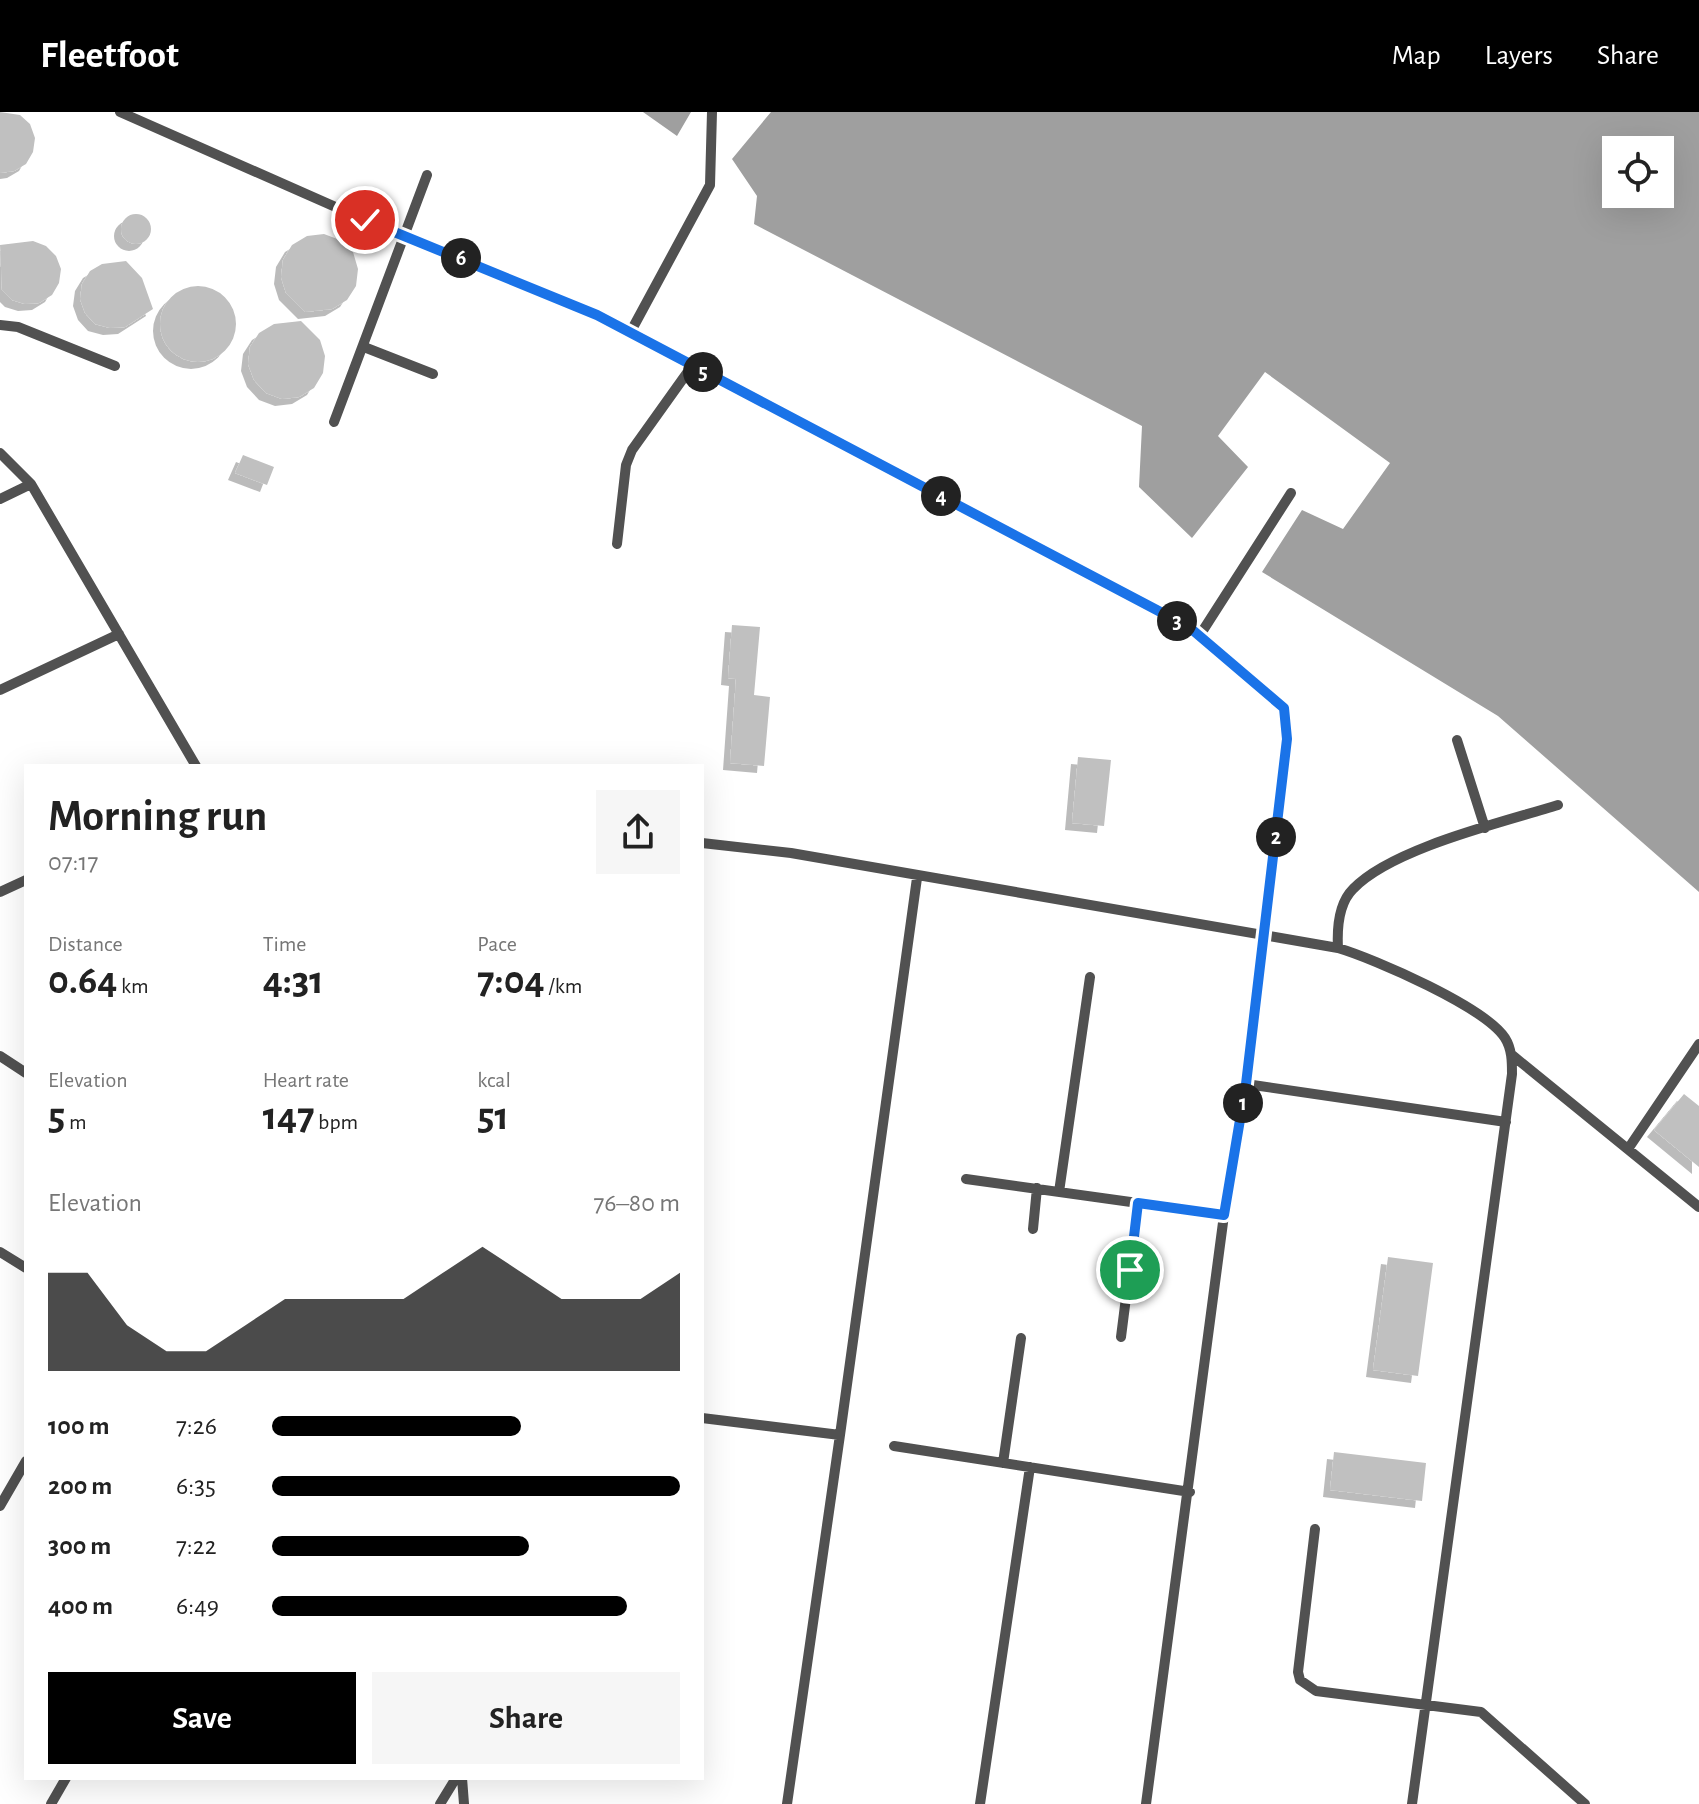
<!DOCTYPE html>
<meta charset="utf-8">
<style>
body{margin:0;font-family:"Alegreya Sans",sans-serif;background:#f6f6f6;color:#222;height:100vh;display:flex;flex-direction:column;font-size:30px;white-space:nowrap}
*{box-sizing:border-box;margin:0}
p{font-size:26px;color:#767676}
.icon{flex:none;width:44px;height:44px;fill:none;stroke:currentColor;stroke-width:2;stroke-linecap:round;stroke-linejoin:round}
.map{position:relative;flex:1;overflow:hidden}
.details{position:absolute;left:24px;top:652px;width:680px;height:1016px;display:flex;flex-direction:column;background:#fff;border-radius:0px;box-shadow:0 8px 32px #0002}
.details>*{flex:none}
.buttons{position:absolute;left:1602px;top:24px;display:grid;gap:16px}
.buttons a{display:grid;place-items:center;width:72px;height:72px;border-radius:0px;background:#fff;box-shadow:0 8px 32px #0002;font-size:40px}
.pin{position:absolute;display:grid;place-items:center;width:68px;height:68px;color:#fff;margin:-34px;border:4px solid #fff;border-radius:50%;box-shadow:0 2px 8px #0007}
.km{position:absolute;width:40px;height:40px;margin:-20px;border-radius:50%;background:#222;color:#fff;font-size:22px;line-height:40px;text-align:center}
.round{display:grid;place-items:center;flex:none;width:84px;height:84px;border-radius:0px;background:#f6f6f6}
.summary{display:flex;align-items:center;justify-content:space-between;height:136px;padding:0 24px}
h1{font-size:44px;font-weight:700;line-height:60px}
.stats{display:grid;grid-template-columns:repeat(3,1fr);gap:12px;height:136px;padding:8px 24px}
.stats div{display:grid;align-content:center}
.stats b{font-size:40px;font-weight:700}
.stats small{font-size:22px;font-weight:400}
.stats p{font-size:22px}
.chart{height:224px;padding:16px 24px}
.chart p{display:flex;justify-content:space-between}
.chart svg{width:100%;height:144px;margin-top:8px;fill:#000;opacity:.7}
.cta{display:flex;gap:16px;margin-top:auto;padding:16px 24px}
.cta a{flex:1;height:92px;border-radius:0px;background:#000;color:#fff;font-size:32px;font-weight:700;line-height:92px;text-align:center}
.cta a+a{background:#f6f6f6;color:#222}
ul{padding:0 24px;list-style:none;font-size:26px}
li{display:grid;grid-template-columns:128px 96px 1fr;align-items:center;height:60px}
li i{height:20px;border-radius:10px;background:#000}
header{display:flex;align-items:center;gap:48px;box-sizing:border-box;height:112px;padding:0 40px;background:#000;color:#fff}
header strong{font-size:38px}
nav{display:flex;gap:44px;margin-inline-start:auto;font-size:28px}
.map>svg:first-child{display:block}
.water{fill:#9f9f9f;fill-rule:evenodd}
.building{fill:#c0c0c0;filter:url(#shadow)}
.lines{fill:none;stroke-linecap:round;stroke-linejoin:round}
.service{stroke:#515151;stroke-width:10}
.route-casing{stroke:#fff;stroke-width:16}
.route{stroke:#1a73e8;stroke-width:10}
</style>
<header>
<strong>Fleetfoot</strong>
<nav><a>Map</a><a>Layers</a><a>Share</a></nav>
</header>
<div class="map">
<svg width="1699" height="1692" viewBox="0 0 1699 1692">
<defs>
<filter id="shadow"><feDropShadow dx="-7" dy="7" stdDeviation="0" flood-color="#0004"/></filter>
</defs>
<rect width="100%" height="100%" fill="#fff"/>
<path class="water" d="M643 0H691L677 24Z
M771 0H1699V780L1498 604 1262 460 1302 398 1343 417 1390 351 1265 260 1218 324 1248 355 1192 426 1139 375 1142 314 754 112 757 84 732 47ZM1616 38H1660V82H1616Z"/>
<path class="building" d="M0 0 20 3 30 12 35 26 33 40 26 52 14 59 0 61Z
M121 117a15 15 0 1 1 30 0a15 15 0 1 1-30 0Z
M324 122 340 128 353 140 358 157 356 174 347 188 332 197 305 200 286 181 281 165 283 148 292 133 307 124Z
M33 129 46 134 56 144 61 157 59 171 52 183 39 191 25 192 12 188 2 178 0 133Z
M126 149 142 166 153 197 125 215 110 216 95 212 85 201 80 187 82 172 90 159 102 152Z
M160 212a38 38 0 1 1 76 0a38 38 0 1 1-76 0Z
M301 209 320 228 325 244 323 261 314 276 299 285 282 287 266 281 254 268 248 252 250 235 259 221 274 212Z
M243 343 274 355 267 373 235 361Z
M732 513 760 515 754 583 770 585 764 654 730 651 736 567 728 566Z
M1078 645 1111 648 1104 714 1072 711Z
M1684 982 1699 994V1055L1654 1018Z
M1388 1145 1433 1151 1418 1264 1373 1258Z
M1334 1340 1426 1351 1422 1389 1330 1378Z"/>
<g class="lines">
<path class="service" d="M120 0 365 108 597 203 1189 515 1284 596 1287 627 1246 972 1224 1103 1146 1692
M0 213 18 215 115 254
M630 221 710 73 712 0
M364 235 433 262
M334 310 427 63
M0 341 31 372 196 654
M0 387 31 372
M617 432 626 353 632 338 692 254
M1200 523 1291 381
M0 578 119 522
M1457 628 1485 716
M702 731 791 741 1338 836C1375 847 1485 895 1505 926 1512 937 1512 950 1512 962L1412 1692
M0 780 26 768
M1338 836C1337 817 1338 792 1353 777 1392 736 1504 710 1558 693
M1512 943 1699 1095
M0 944 26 961
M1246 972 1506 1010
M1628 1037 1699 932
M966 1067 1224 1103
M1059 1080 1090 865
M1033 1117 1037 1076
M0 1140 26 1156
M1121 1225 1138 1091
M702 1306 840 1323 917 766
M894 1334 1190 1380
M1003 1351 1021 1226
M0 1394 26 1349
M1315 1417 1298 1560 1300 1568 1316 1579 1481 1600 1585 1692
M462 1666 464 1692
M51 1692 66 1666
M440 1692 456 1666
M787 1692 840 1323
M980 1692 1030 1355"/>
</g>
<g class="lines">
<g class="route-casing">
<path id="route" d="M365 108 597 203 1189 515 1284 596 1287 627 1246 972 1224 1103 1138 1091 1130 1158"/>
</g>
<use href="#route" class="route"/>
</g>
</svg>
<div class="buttons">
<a><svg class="icon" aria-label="locate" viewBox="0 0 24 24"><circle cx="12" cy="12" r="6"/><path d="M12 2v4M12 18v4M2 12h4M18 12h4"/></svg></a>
</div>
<div class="pin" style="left:1130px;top:1158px;background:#1e9e55"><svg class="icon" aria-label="arrive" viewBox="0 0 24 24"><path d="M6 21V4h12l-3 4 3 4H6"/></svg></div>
<div class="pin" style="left:365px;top:108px;background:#d93025"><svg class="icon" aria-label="check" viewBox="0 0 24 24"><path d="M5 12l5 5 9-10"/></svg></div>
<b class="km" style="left:1243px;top:991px">1</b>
<b class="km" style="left:1276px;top:725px">2</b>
<b class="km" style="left:1177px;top:509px">3</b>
<b class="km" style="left:941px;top:384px">4</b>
<b class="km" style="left:703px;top:260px">5</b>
<b class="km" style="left:461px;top:146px">6</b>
<section class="details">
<div class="summary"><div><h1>Morning run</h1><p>07:17</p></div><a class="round"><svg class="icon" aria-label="share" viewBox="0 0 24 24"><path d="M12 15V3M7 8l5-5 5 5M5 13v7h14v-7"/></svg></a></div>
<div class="stats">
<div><p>Distance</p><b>0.64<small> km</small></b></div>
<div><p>Time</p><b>4:31</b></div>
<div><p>Pace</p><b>7:04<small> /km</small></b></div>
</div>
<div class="stats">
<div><p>Elevation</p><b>5<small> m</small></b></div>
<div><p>Heart rate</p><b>147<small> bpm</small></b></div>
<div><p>kcal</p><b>51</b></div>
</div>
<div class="chart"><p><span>Elevation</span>76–80 m</p>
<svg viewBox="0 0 160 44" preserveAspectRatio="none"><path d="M0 44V14L10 14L20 30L30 38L40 38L50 30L60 22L70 22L80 22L90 22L100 14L110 6L120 14L130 22L140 22L150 22L160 14V44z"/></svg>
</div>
<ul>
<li><b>100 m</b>7:26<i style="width:61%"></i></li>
<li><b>200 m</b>6:35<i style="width:100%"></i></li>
<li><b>300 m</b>7:22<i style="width:63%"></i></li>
<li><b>400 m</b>6:49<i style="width:87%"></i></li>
</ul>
<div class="cta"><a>Save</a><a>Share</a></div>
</section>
</div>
